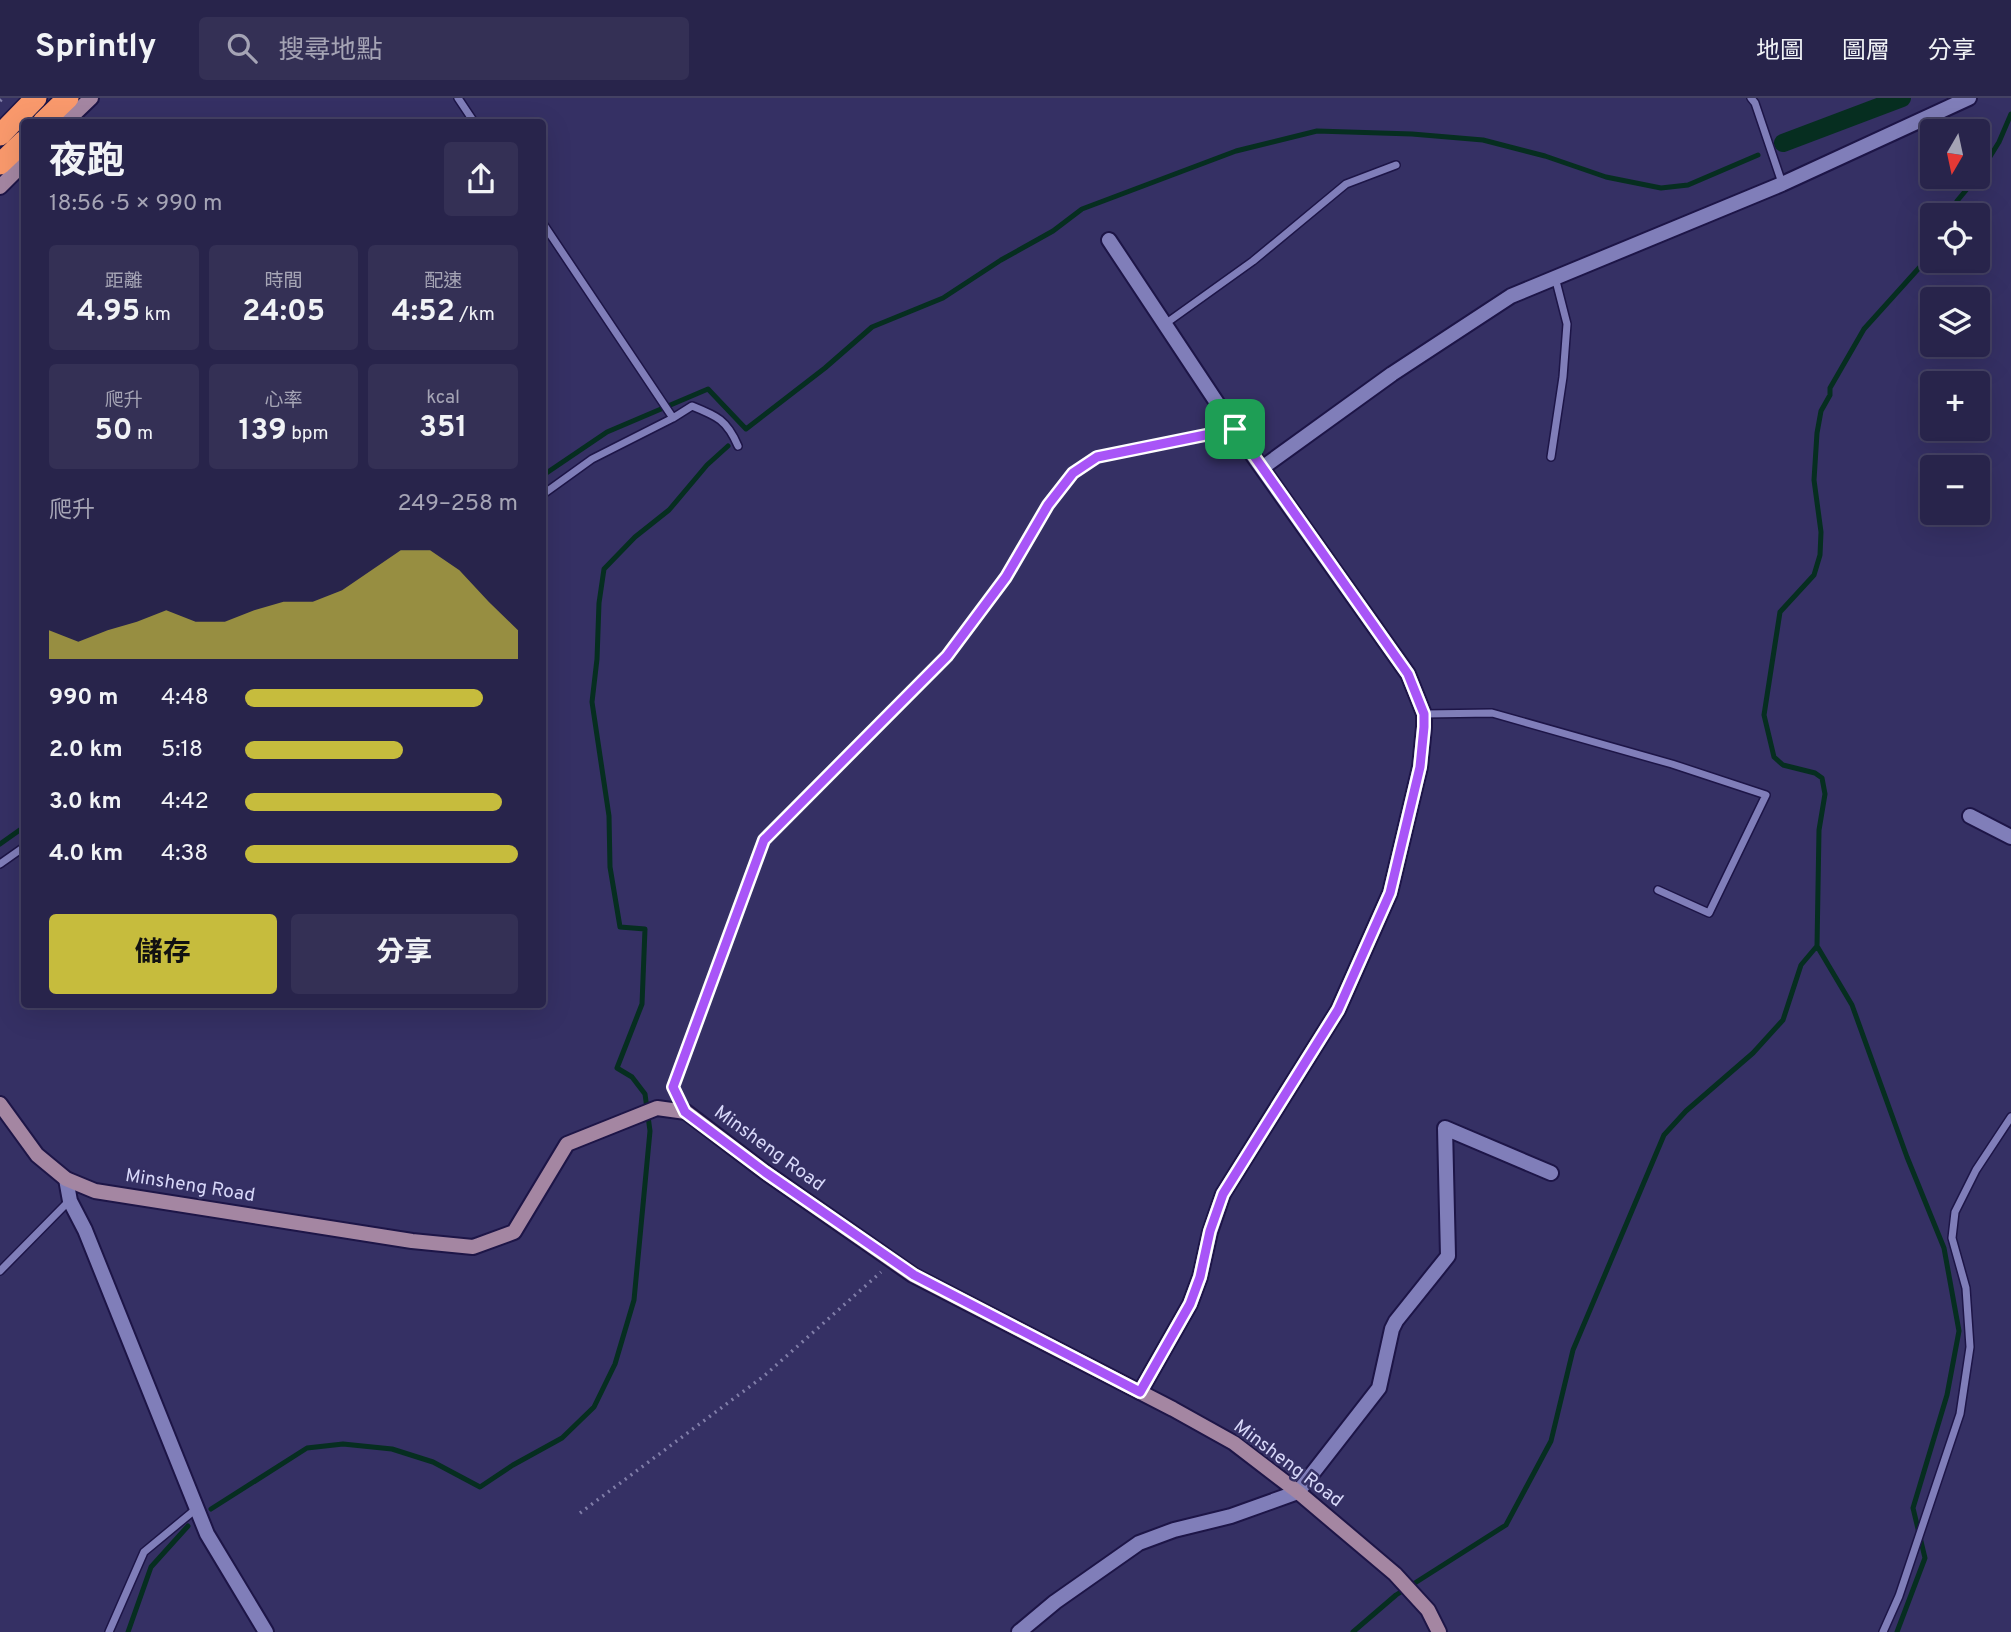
<!DOCTYPE html>
<html lang="zh-TW">
<meta charset="utf-8">
<style>
body{margin:0;font-family:Overpass,"Noto Sans TC",sans-serif;background:#343055;color:#f1f3f6;height:100vh;display:flex;flex-direction:column;font-size:26px;white-space:nowrap}
*{box-sizing:border-box;margin:0}
p{font-size:23px;color:#a5a4b5}
.icon{flex:none;width:38px;height:38px;fill:none;stroke:currentColor;stroke-width:2;stroke-linecap:round;stroke-linejoin:round}
.map{position:relative;flex:1;overflow:hidden}
.panel{position:absolute;left:21px;top:21px;width:525px;height:889px;display:flex;flex-direction:column;background:#28244b;border-radius:7px;box-shadow:0 7px 28px #0002,0 0 0 2px #444163}
.panel>*{flex:none}
.needle{width:46px;rotate:189deg}
.fabs{position:absolute;left:1920px;top:21px;display:grid;gap:14px}
.fabs a{display:grid;place-items:center;width:70px;height:70px;border-radius:7px;background:#28244b;box-shadow:0 7px 28px #0002,0 0 0 2px #444163;font-size:35px}
.pin{position:absolute;display:grid;place-items:center;width:60px;height:60px;color:#fff;margin:-30px;border-radius:14px;box-shadow:0 4px 10px #0006}
.round{display:grid;place-items:center;flex:none;width:74px;height:74px;border-radius:7px;background:#343055}
.summary{display:flex;align-items:center;justify-content:space-between;height:119px;padding:0 28px}
h1{font-size:38px;font-weight:700;line-height:52px}
.metrics{display:grid;grid-template-columns:repeat(3,1fr);gap:10px;height:119px;padding:7px 28px}
.metrics div{display:grid;align-content:center;border-radius:7px;background:#343055;text-align:center}
.metrics b{font-size:30px;font-weight:700}
.metrics small{font-size:19px;font-weight:400}
.metrics p{font-size:19px}
.chart{height:196px;padding:14px 28px}
.chart p{display:flex;justify-content:space-between}
.chart svg{width:100%;height:126px;margin-top:7px;fill:#c6bc3d;opacity:.7}
.cta{display:flex;gap:14px;margin-top:auto;padding:14px 28px}
.cta a{flex:1;height:80px;border-radius:7px;background:#c6bc3d;color:#111;font-size:28px;font-weight:700;line-height:80px;text-align:center}
.cta a+a{background:#343055;color:#f1f3f6}
ul{padding:0 28px;list-style:none;font-size:23px}
li{display:grid;grid-template-columns:112px 84px 1fr;align-items:center;height:52px}
li i{height:18px;border-radius:9px;background:#c6bc3d}
header{display:flex;align-items:center;gap:42px;box-sizing:border-box;height:98px;padding:0 35px;background:#28244b;border-bottom:2px solid #444163}
header strong{font-size:33px}
nav{display:flex;gap:38px;margin-inline-start:auto;font-size:24px}
.search{width:490px;height:63px;background:#343055;display:flex;align-items:center;gap:18px;box-sizing:border-box;padding:0 24px;border-radius:7px;color:#a5a4b5;font-size:26px}
.map>svg:first-child{display:block}
.lines{fill:none;stroke-linecap:round;stroke-linejoin:round}
.stream{stroke:#062e20;stroke-width:5}
.canal{stroke:#062e20;stroke-width:18}
.lane-casing{stroke:#1d1547;stroke-width:10}
.street-casing{stroke:#1d1547;stroke-width:18}
.secondary-casing{stroke:#1d1547;stroke-width:18}
.highway-casing{stroke:#1d1547;stroke-width:24}
.path{stroke:#817ea9;stroke-width:3.5;stroke-dasharray:2 5;stroke-linecap:butt}
.lane{stroke:#807eb9;stroke-width:7}
.street{stroke:#807eb9;stroke-width:14}
.secondary{stroke:#a486a2;stroke-width:14}
.highway{stroke:#f9996c;stroke-width:21}
.route-casing{stroke:#fff;stroke-width:14}
.route{stroke:#a855f7;stroke-width:9}
.labels{text-anchor:middle;dominant-baseline:central;stroke-width:5;stroke-linejoin:round;paint-order:stroke}
.street-label{font-size:19px;fill:#d8d8f9;stroke:#353064}
</style>
<header>
<strong>Sprintly</strong>
<div class="search"><svg class="icon" aria-label="search" viewBox="0 0 24 24"><circle cx="10" cy="10" r="6"/><path d="M15 15l6 6"/></svg>搜尋地點</div>
<nav><a>地圖</a><a>圖層</a><a>分享</a></nav>
</header>
<div class="map">
<svg width="2011" height="1534" viewBox="0 0 2011 1534">
<rect width="100%" height="100%" fill="#353064"/>
<g class="lines">
<path class="stream" d="M1978 78 1999 44 2011 16
M1950 117 1957 103 1977 79
M542 378 607 334 708 291 746 331 825 270 872 229 943 200 1001 162 1053 133 1082 111 1236 53 1317 33 1412 36 1483 42 1545 58 1606 79 1661 90 1688 87 1758 57
M0 746 24 729
M1817 848 1852 907 1907 1059 1944 1150 1959 1233 1947 1297 1913 1410 1925 1460 1897 1534
M211 1411 307 1350 343 1346 392 1351 433 1364 480 1389 513 1367 562 1340 594 1309 615 1266 634 1202 650 1033 645 996 632 979 617 970 642 906 645 831 620 829 610 769 609 718 592 604 597 561 599 505 604 471 635 439 669 412 707 367 728 348
M128 1534 151 1469 188 1428
M1353 1534 1396 1497 1506 1427 1551 1343 1573 1252 1664 1037 1686 1013 1753 955 1783 922 1801 867 1817 848 1819 732 1825 696 1822 680 1815 675 1783 667 1774 659 1764 617 1780 514 1814 477 1820 457 1821 434 1814 382 1817 335 1821 313 1830 297V290L1864 231 1928 160 1932 153"/>
<path class="canal" d="M1783 45 1902 0"/>
<g class="lane-casing">
<path id="lane" d="M458 0 474 24
M1751 0 1755 5 1782 85
M542 124 673 320
M1165 226 1253 163 1346 86 1396 67
M1551 359 1563 279 1567 226 1555 179
M542 397 592 361 673 320 692 308C717 318 727 322 738 348
M1425 616 1492 615 1672 666 1766 697 1709 815 1658 792
M0 766 24 749
M685 1013 673 989 764 742 947 558 1006 479 1048 407 1073 375 1097 360 1234 332
M0 1173 69 1103
M109 1534 144 1454 196 1411
M1883 1534 1899 1498 1960 1316 1970 1249 1966 1190 1952 1140 1955 1114 1976 1072 2011 1019"/>
</g>
<g class="street-casing">
<path id="street" d="M1109 142 1235 332 1408 576 1424 616V629L1420 669 1390 795 1338 912 1223 1096 1210 1134 1200 1179 1190 1206 1140 1294
M1262 370 1392 276 1511 198 1782 86 1969 0
M1970 718 2011 739
M66 1081 70 1103 85 1132 207 1436 266 1534
M1019 1534 1055 1504 1139 1445 1174 1432 1231 1418 1298 1394 1379 1290 1392 1231 1396 1223 1448 1158 1445 1030 1551 1075"/>
</g>
<g class="secondary-casing">
<path id="secondary" d="M66 24 91 0
M0 89 24 65
M0 1006 37 1057 66 1081 95 1093 412 1143 473 1149 514 1134 567 1046 657 1010 686 1014 765 1074 913 1177 1173 1311 1234 1345 1298 1394 1395 1476 1428 1512 1439 1534"/>
</g>
<g class="highway-casing">
<path id="highway" d="M43 24 68 0
M0 37 36 0
M0 66 24 43"/>
</g>
<path class="path" d="M0 3 3 0
M580 1415 764 1278 881 1174"/>
<use href="#lane" class="lane"/>
<use href="#street" class="street"/>
<use href="#secondary" class="secondary"/>
<use href="#highway" class="highway"/>
</g>
<g class="lines">
<g class="route-casing">
<path id="route" d="M1235 331 1408 576 1424 616V629L1420 669 1390 795 1338 912 1223 1096 1210 1133 1200 1179 1190 1206 1140 1294 914 1177 765 1074 685 1014 673 989 764 742 947 558 1006 479 1048 407 1073 375 1097 359Z"/>
</g>
<use href="#route" class="route"/>
</g>
<g class="labels">
<g class="street-label">
<text transform="translate(769 1051) rotate(36)">Minsheng Road</text>
<text transform="translate(190 1088) rotate(9)">Minsheng Road</text>
<text transform="translate(1288 1366) rotate(37)">Minsheng Road</text>
</g>
</g>
</svg>
<div class="fabs">
<a><svg class="needle" viewBox="-14 -14 28 28"><path d="M0-13l5 13h-10z" fill="#e53935"/><path d="M0 13l5-13h-10z" fill="#a5a4b5"/></svg></a>
<a><svg class="icon" aria-label="locate" viewBox="0 0 24 24"><circle cx="12" cy="12" r="6"/><path d="M12 2v4M12 18v4M2 12h4M18 12h4"/></svg></a>
<a><svg class="icon" aria-label="layers" viewBox="0 0 24 24"><path d="M12 4l9 5-9 5-9-5zM3 14l9 5 9-5"/></svg></a>
<a>+</a>
<a>−</a>
</div>
<div class="pin" style="left:1235px;top:331px;background:#1e9e55"><svg class="icon" aria-label="arrive" viewBox="0 0 24 24"><path d="M6 21V4h12l-3 4 3 4H6"/></svg></div>
<section class="panel">
<div class="summary"><div><h1>夜跑</h1><p>18:56 · 5 × 990 m</p></div><a class="round"><svg class="icon" aria-label="share" viewBox="0 0 24 24"><path d="M12 15V3M7 8l5-5 5 5M5 13v7h14v-7"/></svg></a></div>
<div class="metrics">
<div><p>距離</p><b>4.95<small> km</small></b></div>
<div><p>時間</p><b>24:05</b></div>
<div><p>配速</p><b>4:52<small> /km</small></b></div>
</div>
<div class="metrics">
<div><p>爬升</p><b>50<small> m</small></b></div>
<div><p>心率</p><b>139<small> bpm</small></b></div>
<div><p>kcal</p><b>351</b></div>
</div>
<div class="chart"><p><span>爬升</span>249–258 m</p>
<svg viewBox="0 0 160 44" preserveAspectRatio="none"><path d="M0 44V34L10 38L20 34L30 31L40 27L50 31L60 31L70 27L80 24L90 24L100 20L110 13L120 6L130 6L140 13L150 24L160 34V44z"/></svg>
</div>
<ul>
<li><b>990 m</b>4:48<i style="width:87%"></i></li>
<li><b>2.0 km</b>5:18<i style="width:58%"></i></li>
<li><b>3.0 km</b>4:42<i style="width:94%"></i></li>
<li><b>4.0 km</b>4:38<i style="width:100%"></i></li>
</ul>
<div class="cta"><a>儲存</a><a>分享</a></div>
</section>
</div>
